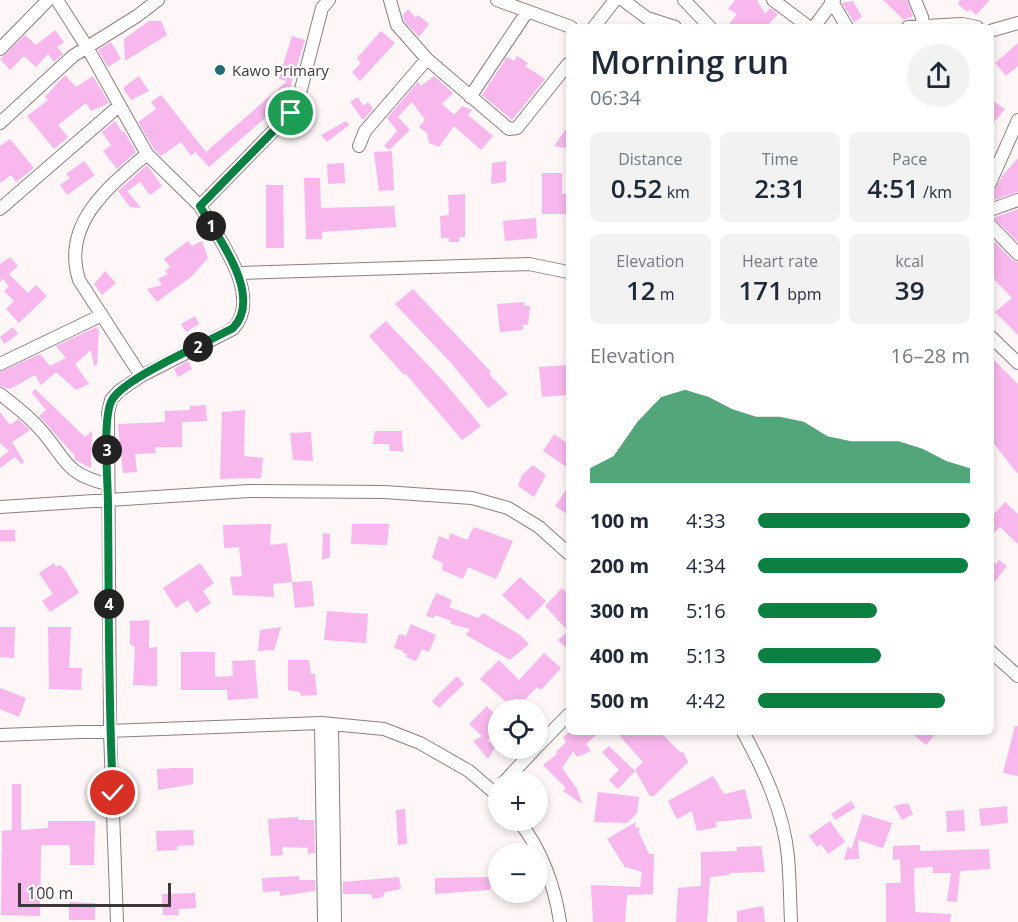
<!DOCTYPE html>
<meta charset="utf-8">
<style>
body{margin:0;font-family:"Open Sans",sans-serif;background:#f2f2f3;color:#1f2937;height:100vh;display:flex;flex-direction:column;font-size:22px;white-space:nowrap}
*{box-sizing:border-box;margin:0}
p{font-size:20px;color:#747a83}
.icon{flex:none;width:33px;height:33px;fill:none;stroke:currentColor;stroke-width:2;stroke-linecap:round;stroke-linejoin:round}
.map{position:relative;flex:1;overflow:hidden}
.sheet{position:absolute;left:566px;top:24px;width:428px;height:711px;display:flex;flex-direction:column;background:#fff;border-radius:9px;box-shadow:0 3px 9px #0003}
.sheet>*{flex:none}
.buttons{position:absolute;left:488px;top:699px;display:grid;gap:12px}
.buttons a{display:grid;place-items:center;width:60px;height:60px;border-radius:50%;background:#fff;box-shadow:0 3px 9px #0003;font-size:30px}
.scale{position:absolute;left:18px;bottom:15px;width:153px;box-sizing:border-box;padding-left:6px;border:3px solid #3e3738;border-top:0;font-size:16px;line-height:21px;white-space:nowrap;color:#3e3738;-webkit-text-stroke:4px #fff;paint-order:stroke}
.pin{position:absolute;display:grid;place-items:center;width:51px;height:51px;color:#fff;margin:-26px;border:3px solid #fff;border-radius:50%;box-shadow:0 2px 6px #0007}
.km{position:absolute;width:30px;height:30px;margin:-15px;border-radius:50%;background:#222;color:#fff;font-size:16px;line-height:30px;text-align:center}
.round{display:grid;place-items:center;flex:none;width:63px;height:63px;border-radius:32px;background:#f2f2f3}
.summary{display:flex;align-items:center;justify-content:space-between;height:102px;padding:0 24px}
h1{font-size:33px;font-weight:600;line-height:45px}
.figures{display:grid;grid-template-columns:repeat(3,1fr);gap:9px;height:102px;padding:6px 24px}
.figures div{display:grid;align-content:center;border-radius:9px;background:#f2f2f3;text-align:center}
.figures b{font-size:26px;font-weight:600}
.figures small{font-size:16px;font-weight:400}
.figures p{font-size:16px}
.chart{height:168px;padding:12px 24px}
.chart p{display:flex;justify-content:space-between}
.chart svg{width:100%;height:108px;margin-top:6px;fill:#0b8043;opacity:.7}
ul{padding:0 24px;list-style:none;font-size:20px}
li{display:grid;grid-template-columns:96px 72px 1fr;align-items:center;height:45px}
li i{height:15px;border-radius:8px;background:#0b8043}
.map>svg:first-child{display:block}
.building{fill:#f8b8ed}
.lines{fill:none;stroke-linecap:round;stroke-linejoin:round}
.minor-casing{stroke:#8e7e81;stroke-width:14}
.minor{stroke:#fff;stroke-width:12}
.route-casing{stroke:#fff;stroke-width:12}
.route{stroke:#0b8043;stroke-width:8}
.poi-dot{fill:#226d74;stroke:#fff;stroke-width:2}
.labels{text-anchor:middle;dominant-baseline:central;stroke-width:4.5;stroke-linejoin:round;paint-order:stroke}
.poi-label{font-size:15px;fill:#3e3738;stroke:#fff;text-anchor:start}
</style>
<div class="map">
<svg width="1018" height="922" viewBox="0 0 1018 922">
<rect width="100%" height="100%" fill="#fef6f7"/>
<path class="building" d="M735 0H757L765 14 770 8 778 14 766 27H727L737 14 728 9Z
M883 0H907L913 16 904 20Z
M960 0H990L976 15 970 9 967 12 958 4Z
M853 1 862 17 854 22 842 3Z
M408 9 416 18 418 15 429 24 419 37 404 21 403 15Z
M149 21H161L167 35 125 61 124 39Z
M55 30 64 42 57 47 63 54 54 62 48 54 36 67 24 56 10 70 0 59 25 35 36 45Z
M381 31 395 43 360 81 352 72 361 63 357 58Z
M292 36 305 40 288 94 290 96 209 167 195 152 191 156 181 142 161 156 154 149 138 122 156 109 151 102 161 95 206 152 287 81 279 79Z
M111 42 121 59 108 67 98 50Z
M1018 43V66L1006 76 995 63Z
M517 56 528 63 525 66 545 79 512 120 482 95 507 57 514 61Z
M65 75 76 87 93 76 109 103 91 111 86 103 58 125 68 137 54 149 27 116 48 100 45 97Z
M139 76 149 91 131 100 123 88Z
M434 76 453 93 442 104 454 115 462 106 472 110 468 115 493 136 481 150 454 126 439 147 429 143 427 133 419 127 425 120 412 102 398 117 410 130 389 150 384 146 397 131 387 118 418 82 421 86Z
M358 97 363 106 368 102 373 109 363 120 350 102Z
M990 99 1005 109 990 127Z
M115 121 122 132 124 131 136 152 117 169 103 151 111 145 102 132Z
M346 121 349 125 327 142 321 135Z
M568 126V145L565 148 554 146Z
M10 139 34 168 16 182 11 175 0 183V146Z
M392 151 394 190 379 191 374 152Z
M1018 158V192L994 200 990 196V191L995 189 1003 175Z
M84 161 95 175 67 195 60 185 70 178 66 174Z
M506 161V182L491 184 492 163Z
M344 163 345 183 328 184 327 164Z
M147 165 162 186 150 195 140 182 127 191 141 208 130 207 118 191Z
M542 173H562V194H568V214H542Z
M304 178H320L321 208 394 206 396 227 322 232V239H306Z
M266 185H283L284 248H266Z
M465 194V237H459V242H449V238H441L440 216 449 215 448 195Z
M1018 209V242L993 218Z
M536 218 537 238 505 241 503 221Z
M990 237 1012 260 1018 262V335L995 312 1012 298 990 275Z
M188 241 192 246 202 241 208 258 192 276 157 302 147 289 162 285 158 279 168 274 165 271 170 267 164 259Z
M10 257 18 266 9 274 28 293 36 285 47 296 19 323 6 309 14 301 4 291 9 286 3 279 0 282V264Z
M105 271 116 283 102 295 94 284Z
M413 289 491 372 489 374 508 394 488 408 452 364 395 304Z
M524 302V306H530L528 325 523 324V330L500 332 497 304Z
M195 316 199 324 186 332 181 324Z
M386 321 445 383 481 426 462 440 406 374 404 375 369 336Z
M13 327 18 334 4 344 0 337Z
M96 327 99 330 97 365 94 366 91 350 75 364 89 384 76 390 56 372 41 385 35 375 10 389 0 386V372L40 354 50 366 66 358 56 346Z
M990 356 1018 384V474L990 439Z
M188 361 192 369 178 377 174 369Z
M568 365V395L542 397 539 367Z
M35 389 85 437 92 431 91 468 75 460V456L39 416 46 410 32 393Z
M206 405 207 421 182 422V447H155L156 453 135 454 137 472 123 473 118 424 165 422V411L190 410V406Z
M245 410 244 456 263 458 261 478 220 479 222 412Z
M0 412 10 425 18 419 30 430 12 442 24 462 22 464 15 457 0 468V458L9 451 0 443Z
M375 431H402L403 451H390L389 444H373Z
M311 432 313 461 293 460 290 433Z
M554 434 568 444V468L543 451Z
M533 465 546 475 534 497 518 486 522 475Z
M568 487V515L555 506Z
M1005 502 1018 514V544L1000 527 990 537V518Z
M271 524 270 545 287 543 292 582 273 584 274 597 233 595 230 577 242 576 239 547 224 548 223 525Z
M352 524H389L387 545 351 544Z
M474 527 513 541 496 579 468 567 463 579 442 570 443 563 432 558 439 536 449 540 450 533 467 540Z
M0 530H15V541H0Z
M323 533 330 534V557L322 560Z
M990 558 996 564 999 560 1007 566 990 588Z
M54 563 56 567 60 565 66 571 79 593 50 612 42 601 53 594 39 573Z
M200 563 214 583 203 591 211 603 196 613 188 600 176 608 163 588Z
M520 577 546 601 528 620 502 595Z
M312 581 314 606 295 608 292 582Z
M562 588 568 594V650L558 640 568 631 545 606Z
M436 593 452 600 449 607 478 618 483 613 520 635 529 644 510 660 466 635 470 629 451 624V621L435 615 434 618 426 616Z
M327 611 368 614 366 643 324 640Z
M149 620V648L157 647V686L133 685 135 647 130 644V621Z
M411 624 436 635 429 652 422 649 416 661 406 657 407 654 403 653V651L394 648 399 634 406 636Z
M0 627H15L14 658 0 657Z
M48 627H71L69 668H82L81 690 49 689Z
M281 627 274 650 258 651 260 630Z
M181 652H215V677L233 676 232 661 255 660 258 698 228 700 227 690H181Z
M544 653 561 668 541 690 537 687 515 710 480 679 499 660 519 680Z
M288 660H309L311 674H315L317 695 301 696 300 692 288 690Z
M457 676 464 684 439 708 432 701Z
M0 688 26 698 19 717 0 709Z
M487 706 498 718V730L487 741 497 744 488 759 473 741 482 736 469 724Z
M1015 726H1018V776L1003 773Z
M570 732H599L586 744 591 751 577 757 573 751 562 768 577 789 582 804 563 791 566 788 543 765 557 754 556 752 566 742 563 737Z
M616 732H660L681 753 683 752 688 762 654 796H650L635 770 643 762Z
M910 732H937L926 745Z
M609 746 635 771 618 789 609 780 619 770 602 752Z
M174 768H193V784L158 790 157 769Z
M713 776 724 794 745 789 752 818 715 822 717 827 697 831 692 811 677 819 668 801Z
M12 784H21V830L48 828V821H95L94 865H70V845H41L40 916 1 915 2 831 12 830Z
M598 792 639 797 637 813 627 823 594 822Z
M851 801 855 808 835 820 831 814Z
M908 803 913 814 902 820 894 806Z
M1007 806 1008 823 981 826 979 809Z
M405 809 407 844 398 845 396 810Z
M964 810 965 831 947 832 946 811Z
M863 814 892 823 883 848 858 840 859 859 844 860 848 846 851 850Z
M298 817V820H314L315 853 308 854V848L282 847 283 855 271 856 268 819Z
M830 821 845 842 828 854 821 844 817 847 809 836Z
M636 822 635 828 639 827V833L649 854H654L653 894 627 895 625 922H593L591 885 640 887 642 872 625 867 607 839Z
M193 830 194 845 177 846V850L157 851 156 831Z
M920 845V851L989 849 990 869 960 871 957 902 947 901 951 873H933V867L914 868 915 912 951 914 950 922H886V883H901L900 859 893 860V846Z
M761 846 765 872 729 873V875L710 877 707 922H676L678 888 701 886V852L737 851V847Z
M299 876V880H315V891L280 896V891L263 892 262 878Z
M399 877 401 889 385 892 383 897 373 899 371 894H343V882Z
M492 877 490 890 435 894V878Z
M195 893 196 908 178 909 179 915H163L162 894Z
M69 902 95 903V920H69Z
M763 906 765 922H737V911Z"/>
<g class="lines">
<g class="minor-casing">
<path id="minor" d="M57 0 87 47 147 154 200 206
M390 0 397 25 427 59 509 129 517 128 568 64
M497 0 571 27
M623 0 647 18 675 27
M684 0 710 27
M773 0 809 27
M831 0 847 27
M915 0 922 17 923 26
M594 27 615 0
M814 27 834 0
M908 27 962 24 977 27
M990 31 1018 23
M0 49 48 0
M470 97 527 12
M0 123 73 56 137 16 158 0
M359 146 365 131 427 59
M990 183 1018 120
M0 209 119 106
M990 210 1018 200
M990 225 1018 254
M239 273 529 264 568 272
M990 336 1018 363
M0 364 102 315
M141 376 79 280C61 224 109 186 147 154
M0 394C14 405 28 415 39 428 66 457 63 474 107 484
M0 507 249 491 384 492 472 498 508 508 539 527 568 553
M990 651 1018 676
M321 723 324 922
M332 724 335 922
M743 732C764 770 784 813 788 857 790 879 790 901 791 922
M0 735 321 723 384 729 420 743 469 771 498 796
M537 747 568 715
M504 782 536 748
M518 820C541 848 555 887 560 922
M117 922 110 731 108 413 111 400 119 391 141 376 233 329C264 296 217 236 200 206L291 113 298 101 322 8 329 0"/>
</g>
<use href="#minor" class="minor"/>
</g>
<g class="lines">
<g class="route-casing">
<path id="route" d="M113 793C108 697 109 601 108 504 108 482 102 417 112 400 124 378 208 342 233 328 264 296 217 236 200 206L291 113"/>
</g>
<use href="#route" class="route"/>
</g>
<circle class="poi-dot" cx="220" cy="70" r="6"/>
<g class="labels">
<g class="poi-label">
<text x="232" y="70">Kawo Primary</text>
</g>
</g>
</svg>
<div class="buttons">
<a><svg class="icon" aria-label="locate" viewBox="0 0 24 24"><circle cx="12" cy="12" r="6"/><path d="M12 2v4M12 18v4M2 12h4M18 12h4"/></svg></a>
<a>+</a>
<a>−</a>
</div>
<div class="scale">100 m</div>
<div class="pin" style="left:291px;top:113px;background:#1e9e55"><svg class="icon" aria-label="arrive" viewBox="0 0 24 24"><path d="M6 21V4h12l-3 4 3 4H6"/></svg></div>
<div class="pin" style="left:113px;top:793px;background:#d93025"><svg class="icon" aria-label="check" viewBox="0 0 24 24"><path d="M5 12l5 5 9-10"/></svg></div>
<b class="km" style="left:211px;top:226px">1</b>
<b class="km" style="left:198px;top:347px">2</b>
<b class="km" style="left:107px;top:450px">3</b>
<b class="km" style="left:109px;top:604px">4</b>
<section class="sheet">
<div class="summary"><div><h1>Morning run</h1><p>06:34</p></div><a class="round"><svg class="icon" aria-label="share" viewBox="0 0 24 24"><path d="M12 15V3M7 8l5-5 5 5M5 13v7h14v-7"/></svg></a></div>
<div class="figures">
<div><p>Distance</p><b>0.52<small> km</small></b></div>
<div><p>Time</p><b>2:31</b></div>
<div><p>Pace</p><b>4:51<small> /km</small></b></div>
</div>
<div class="figures">
<div><p>Elevation</p><b>12<small> m</small></b></div>
<div><p>Heart rate</p><b>171<small> bpm</small></b></div>
<div><p>kcal</p><b>39</b></div>
</div>
<div class="chart"><p><span>Elevation</span>16–28 m</p>
<svg viewBox="0 0 160 44" preserveAspectRatio="none"><path d="M0 44V38L10 33L20 19L30 9L40 6L50 9L60 14L70 17L80 17L90 19L100 25L110 27L120 27L130 27L140 30L150 35L160 38V44z"/></svg>
</div>
<ul>
<li><b>100 m</b>4:33<i style="width:100%"></i></li>
<li><b>200 m</b>4:34<i style="width:99%"></i></li>
<li><b>300 m</b>5:16<i style="width:56%"></i></li>
<li><b>400 m</b>5:13<i style="width:58%"></i></li>
<li><b>500 m</b>4:42<i style="width:88%"></i></li>
</ul>
</section>
</div>
